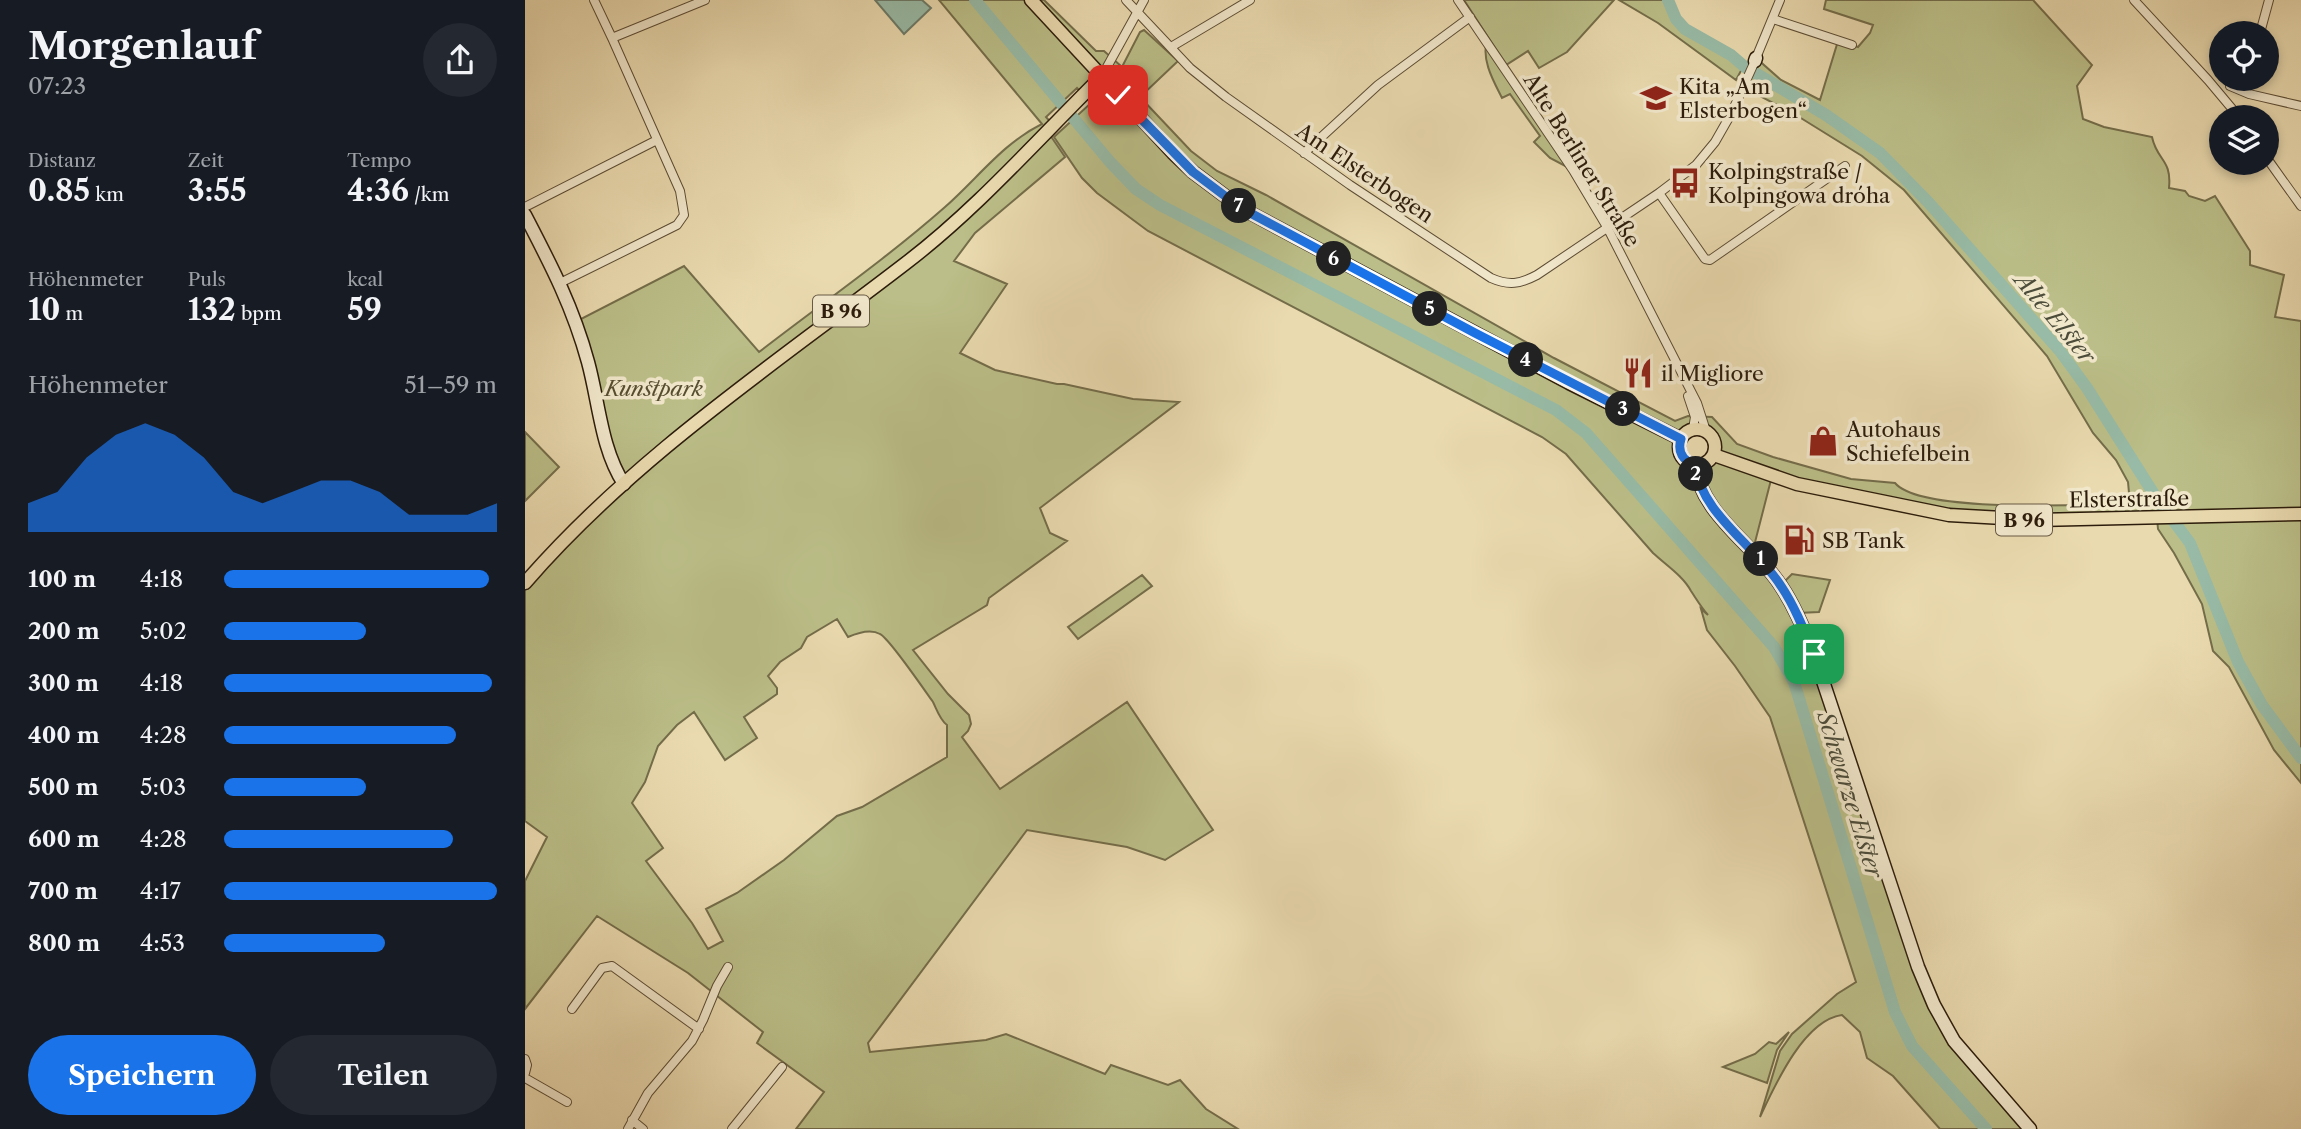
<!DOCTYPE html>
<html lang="de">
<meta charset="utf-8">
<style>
body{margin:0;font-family:"Libre Caslon Text",serif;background:#242831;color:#f1f3f6;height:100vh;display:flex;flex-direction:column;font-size:26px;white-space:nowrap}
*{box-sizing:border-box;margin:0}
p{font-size:23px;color:#9ea1a6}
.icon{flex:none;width:38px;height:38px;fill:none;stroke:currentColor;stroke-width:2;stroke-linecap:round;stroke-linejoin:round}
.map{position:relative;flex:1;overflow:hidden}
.sheet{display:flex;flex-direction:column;background:#171b24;width:525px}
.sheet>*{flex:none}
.tools{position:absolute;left:1684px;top:21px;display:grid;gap:14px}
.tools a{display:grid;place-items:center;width:70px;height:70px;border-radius:50%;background:#171b24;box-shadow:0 4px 10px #0003;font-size:35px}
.pin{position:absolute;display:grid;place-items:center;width:60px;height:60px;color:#fff;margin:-30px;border-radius:14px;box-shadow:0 4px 10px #0006}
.km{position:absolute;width:35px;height:35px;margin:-18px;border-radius:50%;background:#222;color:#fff;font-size:19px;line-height:35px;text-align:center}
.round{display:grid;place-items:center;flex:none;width:74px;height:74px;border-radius:37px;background:#242831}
.overview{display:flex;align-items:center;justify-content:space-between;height:119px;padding:0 28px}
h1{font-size:38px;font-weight:700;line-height:52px}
.metrics{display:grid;grid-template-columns:repeat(3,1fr);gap:10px;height:119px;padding:7px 28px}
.metrics div{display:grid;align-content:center}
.metrics b{font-size:30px;font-weight:700}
.metrics small{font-size:19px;font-weight:400}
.metrics p{font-size:19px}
.chart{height:196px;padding:14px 28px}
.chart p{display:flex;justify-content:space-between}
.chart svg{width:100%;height:126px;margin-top:7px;fill:#1a73e8;opacity:.7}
.primary-button{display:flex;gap:14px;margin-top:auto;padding:14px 28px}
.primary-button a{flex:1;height:80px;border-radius:42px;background:#1a73e8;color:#fff;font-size:28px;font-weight:700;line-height:80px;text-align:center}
.primary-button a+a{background:#242831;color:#f1f3f6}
ul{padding:0 28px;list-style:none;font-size:23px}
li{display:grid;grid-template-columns:112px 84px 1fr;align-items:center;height:52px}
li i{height:18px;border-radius:9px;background:#1a73e8}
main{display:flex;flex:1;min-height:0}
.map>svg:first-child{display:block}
.green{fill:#bbbe88;stroke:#746d4a;stroke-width:2;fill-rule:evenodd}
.water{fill:#98bba7;stroke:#6d7b69;stroke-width:2}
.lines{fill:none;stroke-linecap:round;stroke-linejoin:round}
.river{stroke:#98bba7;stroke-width:12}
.street-casing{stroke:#5c4c34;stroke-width:10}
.secondary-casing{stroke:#2c1c0b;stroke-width:15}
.primary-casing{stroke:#2c1c0b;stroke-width:15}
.street{stroke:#f1e7cb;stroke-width:8}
.secondary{stroke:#f1e7cb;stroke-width:12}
.primary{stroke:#eadaaf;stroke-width:12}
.route-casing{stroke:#fff;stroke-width:14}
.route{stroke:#1a73e8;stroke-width:9}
.labels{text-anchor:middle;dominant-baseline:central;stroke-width:7;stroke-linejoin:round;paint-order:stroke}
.shield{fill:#f1e7cb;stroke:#675945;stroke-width:2}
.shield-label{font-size:19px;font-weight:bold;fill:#2c1c0b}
.poi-label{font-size:21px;fill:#2c1c0b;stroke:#f1e7cb;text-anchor:start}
.street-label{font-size:21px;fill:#2c1c0b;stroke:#f1e7cb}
.park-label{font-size:21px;font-style:italic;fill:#574d30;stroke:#f1e7cb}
.water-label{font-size:23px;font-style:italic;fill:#4c4c3a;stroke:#f1e7cb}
</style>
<main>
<section class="sheet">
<div class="overview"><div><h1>Morgenlauf</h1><p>07:23</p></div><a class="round"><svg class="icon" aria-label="share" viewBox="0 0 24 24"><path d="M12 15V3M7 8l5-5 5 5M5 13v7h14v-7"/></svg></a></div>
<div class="metrics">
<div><p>Distanz</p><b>0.85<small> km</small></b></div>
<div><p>Zeit</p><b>3:55</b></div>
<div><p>Tempo</p><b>4:36<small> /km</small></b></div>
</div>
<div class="metrics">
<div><p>Höhenmeter</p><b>10<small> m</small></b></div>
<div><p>Puls</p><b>132<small> bpm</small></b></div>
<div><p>kcal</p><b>59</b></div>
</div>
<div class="chart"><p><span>Höhenmeter</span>51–59 m</p>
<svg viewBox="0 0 160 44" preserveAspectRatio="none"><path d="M0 44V34L10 30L20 18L30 10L40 6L50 10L60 18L70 30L80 34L90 30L100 26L110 26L120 30L130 38L140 38L150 38L160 34V44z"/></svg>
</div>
<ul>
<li><b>100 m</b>4:18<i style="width:97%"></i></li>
<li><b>200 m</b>5:02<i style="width:52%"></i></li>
<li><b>300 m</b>4:18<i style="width:98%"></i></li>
<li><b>400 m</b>4:28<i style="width:85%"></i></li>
<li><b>500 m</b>5:03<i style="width:52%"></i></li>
<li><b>600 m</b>4:28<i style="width:84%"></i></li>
<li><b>700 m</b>4:17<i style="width:100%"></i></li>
<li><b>800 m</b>4:53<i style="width:59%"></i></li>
</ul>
<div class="primary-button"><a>Speichern</a><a>Teilen</a></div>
</section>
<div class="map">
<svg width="1776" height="1129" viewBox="0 0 1776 1129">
<rect width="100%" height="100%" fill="#eadaaf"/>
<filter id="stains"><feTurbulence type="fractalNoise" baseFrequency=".00286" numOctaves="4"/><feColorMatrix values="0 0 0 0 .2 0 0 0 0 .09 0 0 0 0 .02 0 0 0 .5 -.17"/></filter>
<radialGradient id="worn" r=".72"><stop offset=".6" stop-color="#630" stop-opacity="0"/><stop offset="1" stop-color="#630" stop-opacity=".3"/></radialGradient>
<path class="green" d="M414 0H519L571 51H579L597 67 615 32 619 30 653 61 615 97 666 151 692 171 741 195 1029 358 1150 421 1163 416 1187 417 1212 444 1248 457 1326 479 1370 483C1396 514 1561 504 1605 504L1603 482 1591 460 1568 433 1522 356 1379 190 1337 156 1271 115 1218 87 1231 58 1256 80 1295 100 1313 41 1333 47 1345 33 1348 25 1299 9 1301 0H1508L1567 65 1552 86 1558 119 1579 127 1627 137C1632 161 1647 159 1644 188L1660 191 1664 196 1680 201 1690 196 1725 251V265L1759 275 1750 317 1776 321V783L1749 750 1704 667 1688 651 1677 604 1649 553 1633 529 1632 518H1464L1247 476 1228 550 1256 585 1267 574 1305 580 1294 612 1273 613 1409 1005 1505 1129H1415L1368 1076 1342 1058 1335 1032 1317 1015C1279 1020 1250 1085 1235 1117L1255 1051 1267 1034 1312 994 1331 982 1245 717 1210 666 1182 630 1176 609 1183 615C1176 607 1172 600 1166 591 1158 576 1141 565 1128 553L1041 454 1017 437 623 231 572 193 557 178 529 137 566 103 552 88 521 117 528 125 447 203 99 483 52 321 159 266 234 352C296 304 361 259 420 207 453 178 478 143 517 124ZM1170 428 1182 430 1191 444 1186 459C1161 479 1138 440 1170 428Z
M939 0H1089L1042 52 1014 68 1003 51 981 65Z
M1094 0H1143C1150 27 1168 33 1190 46 1200 51 1209 60 1218 67L1211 80 1133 23Z
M962 41 1046 169 1025 158 1009 142 1015 136 985 94 977 98C969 82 956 60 962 41Z
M523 132 540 157 450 233 429 261 482 284 435 353 470 370 532 384H539L608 399 654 402 515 508 525 533 542 541 464 598 462 605 454 610 388 650 423 694 444 715 446 724 443 731 437 737 475 789 602 702 688 830 640 860 602 847 502 830 343 1043 345 1052 461 1040 481 1034 580 1074 586 1065 643 1085 655 1080 681 1109 713 1129H271L299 1092 232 1043 238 1032 163 973 72 916 0 1009V881L22 837 0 821V585L85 498 343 292ZM312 619 323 637C332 633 345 628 355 634 364 638 400 691 408 702 412 710 415 720 422 725V757L337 807 312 816 259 860 212 893 181 909 198 941 183 949 167 923 121 861 138 848 107 803 120 782 133 746 152 725 169 712 200 760 232 738 219 717 252 694V688L243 676 255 662 276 648 282 637Z
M0 432 34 467 0 501Z
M617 575 627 586 553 639 543 627Z
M1264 1032 1252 1050 1242 1083 1198 1067 1230 1054 1244 1042 1251 1044Z"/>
<path class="water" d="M350 0H397L406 8 379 34Z"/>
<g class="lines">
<path class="river" d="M450 0 585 162 611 189 635 205 1031 410 1061 433 1249 647 1269 682 1370 1012 1387 1046 1461 1129
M1143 0 1151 19 1160 29 1206 55 1220 67 1301 115 1355 153 1404 203 1535 351 1562 388 1632 499 1665 543 1713 662 1737 705 1776 758"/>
<g class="street-casing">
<path id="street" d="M69 0 87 38
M601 0 665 68 701 97 825 185 966 278C984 286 995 284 1012 275L1134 193 1171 165 1190 142 1206 114 1230 61
M933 0 1048 170 1082 227 1172 403 1181 431
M1609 0 1683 80 1714 117
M1248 19 1327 45
M1735 33 1744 0
M646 47 725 0
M1231 58 1255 0
M577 76 619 0
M1705 86 1724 94 1776 106
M779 153 853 85 945 17
M1741 157 1776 206
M1134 193 1180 259 1185 260 1320 166
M0 207 132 140
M35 283 152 225 159 215 155 191 87 38 180 0
M1163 396 1170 417 1168 429
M47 1009 77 968 87 966 174 1029
M0 1059 2 1065 0 1073
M0 1078 42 1102
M107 1120 118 1129
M103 1129 123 1093 167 1041 178 1020 192 986 203 967
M207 1129 257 1067"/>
</g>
<g class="secondary-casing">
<path id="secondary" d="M1230 61 1231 58
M0 215C26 265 48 307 63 362 74 402 76 449 99 484
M1170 465C1176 515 1230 545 1256 586 1270 607 1279 630 1289 654L1393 967 1409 1005 1429 1041 1505 1129"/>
</g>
<g class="primary-casing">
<path id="primary" d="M506 0 648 153 668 172 716 208 1044 383 1156 439
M1154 447a18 18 0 1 1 36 0a18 18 0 1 1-36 0Z
M1189 455 1272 484 1424 515 1512 520 1776 514
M0 583C109 457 250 364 381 263 452 209 513 139 577 76"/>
</g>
<use href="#street" class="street"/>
<use href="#secondary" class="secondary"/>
<use href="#primary" class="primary"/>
</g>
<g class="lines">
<g class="route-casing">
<path id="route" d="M593 95 668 172 716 208 950 333 1156 439C1152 452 1158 461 1170 465 1176 514 1230 545 1256 586 1270 607 1279 630 1289 654"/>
</g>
<use href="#route" class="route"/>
</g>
<defs>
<g id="school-bare" transform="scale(2.415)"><path d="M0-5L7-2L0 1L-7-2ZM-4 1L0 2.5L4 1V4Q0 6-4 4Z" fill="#8f2418" stroke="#f1e7cb" stroke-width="2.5" paint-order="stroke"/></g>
<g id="bus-bare" transform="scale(2.415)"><path d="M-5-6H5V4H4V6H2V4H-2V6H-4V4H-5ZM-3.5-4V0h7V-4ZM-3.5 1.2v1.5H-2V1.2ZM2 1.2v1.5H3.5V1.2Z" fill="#8f2418" stroke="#f1e7cb" stroke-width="2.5" paint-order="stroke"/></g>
<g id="restaurant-bare" transform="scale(2.415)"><path d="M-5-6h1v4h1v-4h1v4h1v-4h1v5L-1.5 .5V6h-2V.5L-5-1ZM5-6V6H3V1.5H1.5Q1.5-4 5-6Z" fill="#8f2418" stroke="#f1e7cb" stroke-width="2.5" paint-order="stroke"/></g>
<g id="shop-bare" transform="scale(2.415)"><path d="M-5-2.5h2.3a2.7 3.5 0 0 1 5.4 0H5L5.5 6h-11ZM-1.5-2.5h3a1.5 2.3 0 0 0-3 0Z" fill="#8f2418" stroke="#f1e7cb" stroke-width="2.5" paint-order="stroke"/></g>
<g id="fuel-bare" transform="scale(2.415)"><path d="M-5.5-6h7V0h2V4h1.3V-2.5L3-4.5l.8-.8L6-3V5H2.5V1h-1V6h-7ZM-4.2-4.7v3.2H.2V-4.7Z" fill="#8f2418" stroke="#f1e7cb" stroke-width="2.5" paint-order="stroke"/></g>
</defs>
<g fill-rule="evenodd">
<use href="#school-bare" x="1131" y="98"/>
<use href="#bus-bare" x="1160" y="183"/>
<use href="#restaurant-bare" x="1113" y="373"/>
<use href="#shop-bare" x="1298" y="441"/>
<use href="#fuel-bare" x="1274" y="540"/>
</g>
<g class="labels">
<g class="shield">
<rect x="288" y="295.5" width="56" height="31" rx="5"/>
<rect x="1471" y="504.5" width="56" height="31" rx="5"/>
</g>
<g class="shield-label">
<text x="316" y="311">B 96</text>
<text x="1499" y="520">B 96</text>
</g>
<g class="poi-label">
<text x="1154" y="86">Kita „Am<tspan x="1154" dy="24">Elsterbogen“</tspan></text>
<text x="1183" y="171">Kolpingstraße /<tspan x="1183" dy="24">Kolpingowa dróha</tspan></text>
<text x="1136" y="373">il Migliore</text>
<text x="1321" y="429">Autohaus<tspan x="1321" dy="24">Schiefelbein</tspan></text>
<text x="1297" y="540">SB Tank</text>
</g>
<g class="street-label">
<text transform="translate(1057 160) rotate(58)">Alte Berliner Straße</text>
<text transform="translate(840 173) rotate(34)">Am Elsterbogen</text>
<text transform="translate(1604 499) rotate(-1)">Elsterstraße</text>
</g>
<g class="park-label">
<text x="129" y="388">Kunstpark</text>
</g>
<g class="water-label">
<text transform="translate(1530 318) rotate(50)">Alte Elster</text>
<text transform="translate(1325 795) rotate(73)">Schwarze Elster</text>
</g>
</g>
<rect width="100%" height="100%" filter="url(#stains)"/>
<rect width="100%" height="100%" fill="url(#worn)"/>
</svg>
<div class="tools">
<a><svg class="icon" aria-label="locate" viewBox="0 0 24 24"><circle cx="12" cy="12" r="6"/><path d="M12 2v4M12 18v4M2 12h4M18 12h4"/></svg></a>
<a><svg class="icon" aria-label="layers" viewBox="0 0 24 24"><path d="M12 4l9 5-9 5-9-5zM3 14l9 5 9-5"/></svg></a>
</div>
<div class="pin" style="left:1289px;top:654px;background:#1e9e55"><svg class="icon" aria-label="arrive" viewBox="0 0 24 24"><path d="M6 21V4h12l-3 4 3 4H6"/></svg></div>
<div class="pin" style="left:593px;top:95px;background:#d93025"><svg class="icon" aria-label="check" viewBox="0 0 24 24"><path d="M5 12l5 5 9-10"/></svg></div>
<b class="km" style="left:1236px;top:559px">1</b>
<b class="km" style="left:1171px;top:474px">2</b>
<b class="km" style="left:1098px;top:409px">3</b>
<b class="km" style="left:1001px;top:360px">4</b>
<b class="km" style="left:905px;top:309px">5</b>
<b class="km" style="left:809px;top:259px">6</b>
<b class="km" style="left:714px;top:206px">7</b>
</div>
</main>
